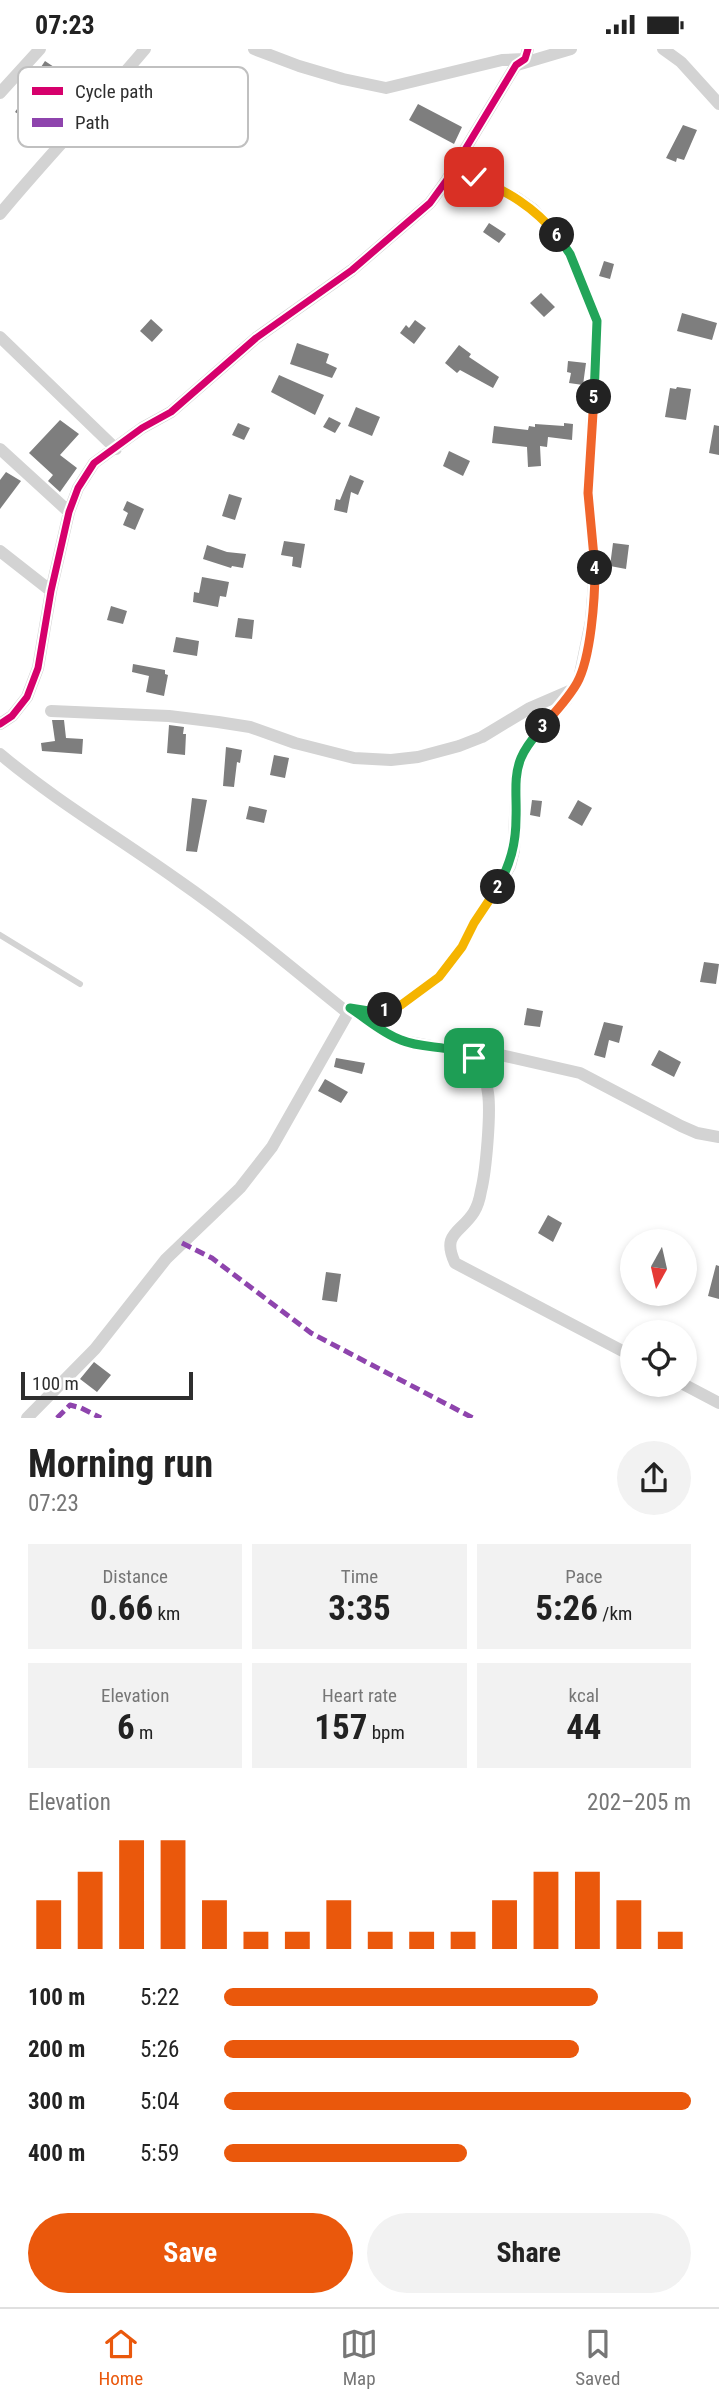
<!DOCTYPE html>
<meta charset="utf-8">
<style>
body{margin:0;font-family:"Roboto Condensed",sans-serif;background:#f2f2f2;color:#222;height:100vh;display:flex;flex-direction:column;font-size:26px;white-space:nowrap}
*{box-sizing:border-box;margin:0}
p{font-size:23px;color:#767676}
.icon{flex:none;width:38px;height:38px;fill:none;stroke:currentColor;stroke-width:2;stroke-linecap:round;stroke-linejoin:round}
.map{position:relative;height:1369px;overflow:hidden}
.details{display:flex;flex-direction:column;background:#fff;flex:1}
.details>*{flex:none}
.needle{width:46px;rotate:188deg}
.tools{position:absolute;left:620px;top:1180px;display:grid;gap:14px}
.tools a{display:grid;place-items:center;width:77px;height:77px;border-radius:50%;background:#fff;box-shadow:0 4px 10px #0003;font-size:35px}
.scale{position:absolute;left:21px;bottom:18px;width:172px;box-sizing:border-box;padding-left:7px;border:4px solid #2e2e2e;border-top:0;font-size:19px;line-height:24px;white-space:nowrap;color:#2e2e2e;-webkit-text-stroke:5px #fff;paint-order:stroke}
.pin{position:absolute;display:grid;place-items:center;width:60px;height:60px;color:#fff;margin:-30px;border-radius:14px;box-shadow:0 4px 10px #0006}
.km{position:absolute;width:35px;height:35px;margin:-18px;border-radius:50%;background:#222;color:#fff;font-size:19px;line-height:35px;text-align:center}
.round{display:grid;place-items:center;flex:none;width:74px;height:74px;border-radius:37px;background:#f2f2f2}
.headline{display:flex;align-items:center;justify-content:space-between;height:119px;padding:0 28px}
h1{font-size:38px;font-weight:700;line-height:52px}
.stats{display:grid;grid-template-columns:repeat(3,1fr);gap:10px;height:119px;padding:7px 28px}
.stats div{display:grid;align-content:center;border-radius:0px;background:#f2f2f2;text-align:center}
.stats b{font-size:35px;font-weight:700}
.stats small{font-size:19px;font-weight:400}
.stats p{font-size:19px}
.chart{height:196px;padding:14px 28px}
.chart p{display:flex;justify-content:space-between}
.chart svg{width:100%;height:126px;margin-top:7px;stroke:#ea580c;stroke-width:6}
.cta{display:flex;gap:14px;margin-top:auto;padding:14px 28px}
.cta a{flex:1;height:80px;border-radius:42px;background:#ea580c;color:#fff;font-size:28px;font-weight:700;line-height:80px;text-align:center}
.cta a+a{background:#f2f2f2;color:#222}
ul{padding:0 28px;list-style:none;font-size:23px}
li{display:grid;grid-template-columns:112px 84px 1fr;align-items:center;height:52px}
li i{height:18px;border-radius:9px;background:#ea580c}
.status{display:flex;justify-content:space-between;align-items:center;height:49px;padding:0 35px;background:#fff;direction:ltr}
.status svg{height:19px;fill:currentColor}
.dock{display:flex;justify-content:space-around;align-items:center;height:98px;border-top:2px solid #e0e0e0;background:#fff;font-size:19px;color:#767676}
.dock a{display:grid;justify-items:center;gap:4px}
.dock .active{color:#ea580c}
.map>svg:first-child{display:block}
.building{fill:#7e7e7e}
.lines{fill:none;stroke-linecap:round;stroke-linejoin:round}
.service{stroke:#d3d3d3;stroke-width:6}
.minor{stroke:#d3d3d3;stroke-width:12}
.quiet{stroke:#8e44ad;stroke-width:5;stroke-dasharray:10 5;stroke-linecap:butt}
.cycleway-casing{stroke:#fff;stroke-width:11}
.cycleway{stroke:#d6006c;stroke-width:7}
.split-1-casing{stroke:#fff;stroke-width:14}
.split-2-casing{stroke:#fff;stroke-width:14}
.split-3-casing{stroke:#fff;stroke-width:14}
.split-4-casing{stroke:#fff;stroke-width:14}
.split-5-casing{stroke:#fff;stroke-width:14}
.split-6-casing{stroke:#fff;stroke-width:14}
.split-7-casing{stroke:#fff;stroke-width:14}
.split-1{stroke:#22a559;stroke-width:9}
.split-2{stroke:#f5b400;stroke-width:9}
.split-3{stroke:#22a559;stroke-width:9}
.split-4{stroke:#f0652b;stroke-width:9}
.split-5{stroke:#f0652b;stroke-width:9}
.split-6{stroke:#22a559;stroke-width:9}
.split-7{stroke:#f5b400;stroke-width:9}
.key{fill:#fff;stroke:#c0c0c0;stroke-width:2}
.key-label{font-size:19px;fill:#2e2e2e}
</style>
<div class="status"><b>07:23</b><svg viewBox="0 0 49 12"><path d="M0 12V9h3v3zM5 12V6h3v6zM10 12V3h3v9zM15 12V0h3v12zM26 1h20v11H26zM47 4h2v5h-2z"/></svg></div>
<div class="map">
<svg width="719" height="1369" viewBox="0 0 719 1369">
<rect width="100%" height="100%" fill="#fff"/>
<path class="building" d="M45 12 63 24 55 37 51 35 28 71 15 63 28 44 21 40 29 28 33 30Z
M418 55 462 78 454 95 409 71Z
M683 76 697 81 684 111 677 109 676 113 666 109Z
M489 174 506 185 499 194 483 183Z
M604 212 614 215 610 230 599 227Z
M541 244 555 258 544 268 530 254Z
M682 264 717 274 712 291 677 282Z
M151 270 163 281 152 293 140 282Z
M415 271 426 279 414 295 400 284 406 276 409 279Z
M297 294 329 305 326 314 337 319 332 329 290 315Z
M459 296 471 305 469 308 499 328 493 339 460 321 457 324 445 314Z
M568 312 586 314 583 336 569 334 571 324 567 323Z
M279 326 324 346 315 366 271 343Z
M677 338 691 340 686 371 665 368 670 339 676 340Z
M356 358 380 368 372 387 348 377Z
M329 368 341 374 335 384 323 378Z
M60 371 79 385 60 406 77 419 60 443 48 432 53 426 29 404Z
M238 374 250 379 244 391 232 386Z
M564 374 573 375 572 391 548 388 547 398 540 397 541 417 528 418 527 398 492 394 494 377 528 381 529 377 535 378V375L564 377Z
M714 376 719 377V406L709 404Z
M449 402 470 412 463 427 443 417Z
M6 423 21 432 0 460V431Z
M350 426 364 432 358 446 351 443 347 464 334 461 336 450 340 451Z
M229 445 242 449 235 471 222 467Z
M127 452 144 460 135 481 123 476 128 464 123 461Z
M284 492 305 495 301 519 292 517 293 508 281 506Z
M613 494 629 496 626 520 610 517Z
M207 496 227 503 246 505 243 519 232 517 231 519 203 510Z
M202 528 229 533 226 548 220 547 218 558 193 553 194 543 199 544Z
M111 557 127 562 123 575 107 571Z
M238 569 254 571 252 590 235 588Z
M176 588 199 592 197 607 173 603Z
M133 615 165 621V625L168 626 164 647 146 643 149 627 132 623Z
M52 671H64L66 689 83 690 82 705 42 702 41 694 55 692Z
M169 676 184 678 183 685H186L185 706 167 704Z
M226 698 242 701 240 714 237 713 234 738 223 737Z
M274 706 289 709 285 729 270 726Z
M192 749 207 751 197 803 186 802Z
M532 751 542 752 540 768 530 766Z
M578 751 592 759 582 777 568 769Z
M249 757 267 761 264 774 246 770Z
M704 913 719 915 716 935 700 933Z
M527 959 543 962 540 978 524 976Z
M604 973 623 977 619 994 609 991 605 1009 594 1006Z
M659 1001 681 1013 674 1028 651 1016Z
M336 1009 365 1014 362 1025 334 1018Z
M325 1030 348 1043 341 1054 318 1042Z
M548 1166 562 1174 553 1193 538 1184Z
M716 1216 719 1217V1250L708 1247Z
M326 1223 341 1225 337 1253 322 1251Z
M94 1313 111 1326 97 1343 80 1330Z"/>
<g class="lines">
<path class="service" d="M0 886 80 935"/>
<path class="minor" d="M254 0 299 17 343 30 386 39 502 11 524 10
M663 0 681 13 719 55
M517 16 571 0
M0 44 40 0
M0 165C47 108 98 56 145 0
M0 288 116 400
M0 400 69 463
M0 502 51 542
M51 662 169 667 218 673 250 678 295 694 354 709 391 711 418 708 459 697 482 688 530 659 574 640
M0 675 12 667 27 648 38 619 51 542 69 463 78 439 94 414 142 379 171 363 256 289 352 221 430 154 446 132 516 16 525 10 528 0
M0 705C56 752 119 789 179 832 238 873 292 919 348 964L350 959 381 981 403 992 464 1003 496 1005 580 1024 681 1077 697 1084 719 1088
M350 959 375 963 401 956 439 928 462 898 474 874 493 846 510 817 514 801 516 731 520 712 527 697 567 650 579 630 591 572 595 521 588 444 597 272 570 205 555 184 534 161 517 149 474 128 458 111
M464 1003C478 1012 486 1027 488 1044 491 1064 486 1122 481 1142 480 1148 477 1158 474 1163 461 1184 441 1184 455 1214L632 1307
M683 1335 719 1354
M27 1369 95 1300 166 1210 240 1139 272 1098 348 964"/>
<path class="quiet" d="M182 1194 212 1209 311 1284 473 1369
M57 1369 70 1356 81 1359 101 1369"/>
<g class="cycleway-casing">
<path id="cycleway" d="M0 675 12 667 27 648 38 619 51 542 69 463 78 439 94 414 142 379 171 363 256 289 352 221 430 154 446 132 516 16 525 10 528 0
M350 959 375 963 401 956 439 928 462 898 474 874 493 846 510 817 514 801 516 731 520 712 527 697 567 650 579 630 591 572 595 521 588 444 597 272 570 205 555 184 534 161 517 149 474 128 458 111"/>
</g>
<use href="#cycleway" class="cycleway"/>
</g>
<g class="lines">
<g class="split-1-casing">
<path id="split-1" d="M385 961 375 963 350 959C367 970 382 984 401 991 425 1001 452 995 474 1009"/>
</g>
<g class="split-2-casing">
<path id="split-2" d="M385 961 401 956 439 928 462 898 474 874 498 838"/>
</g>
<g class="split-3-casing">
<path id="split-3" d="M498 838C510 815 516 796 516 769 517 749 513 728 521 709 526 697 534 688 543 677"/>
</g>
<g class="split-4-casing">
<path id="split-4" d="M543 677C555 663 568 650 577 634 591 609 595 549 595 519"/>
</g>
<g class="split-5-casing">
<path id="split-5" d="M594 348 588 444 595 519"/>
</g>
<g class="split-6-casing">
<path id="split-6" d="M557 186 570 205 597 272 594 348"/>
</g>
<g class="split-7-casing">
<path id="split-7" d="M474 128C507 142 534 158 557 186"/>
</g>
<use href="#split-1" class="split-1"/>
<use href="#split-2" class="split-2"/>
<use href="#split-3" class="split-3"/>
<use href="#split-4" class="split-4"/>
<use href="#split-5" class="split-5"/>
<use href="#split-6" class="split-6"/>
<use href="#split-7" class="split-7"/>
</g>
<rect x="18" y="18" width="230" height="80" rx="10" class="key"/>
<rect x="32" y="38" width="31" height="8" fill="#d6006c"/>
<rect x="32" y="69" width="31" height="9" fill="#8e44ad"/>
<g class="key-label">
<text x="75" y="49">Cycle path</text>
<text x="75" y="80">Path</text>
</g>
</svg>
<div class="tools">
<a><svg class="needle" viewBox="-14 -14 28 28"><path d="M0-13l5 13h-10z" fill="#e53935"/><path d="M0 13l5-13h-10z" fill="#767676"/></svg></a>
<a><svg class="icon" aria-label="locate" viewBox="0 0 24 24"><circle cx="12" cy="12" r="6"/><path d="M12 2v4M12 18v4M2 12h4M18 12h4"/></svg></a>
</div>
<div class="scale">100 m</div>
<div class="pin" style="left:474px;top:1009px;background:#1e9e55"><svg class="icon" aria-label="arrive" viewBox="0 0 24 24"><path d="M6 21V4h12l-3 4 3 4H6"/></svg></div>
<div class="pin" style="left:474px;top:128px;background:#d93025"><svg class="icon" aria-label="check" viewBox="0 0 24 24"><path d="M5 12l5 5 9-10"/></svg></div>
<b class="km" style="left:385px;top:961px">1</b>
<b class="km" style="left:498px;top:838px">2</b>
<b class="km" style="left:543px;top:677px">3</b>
<b class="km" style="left:595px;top:519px">4</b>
<b class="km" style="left:594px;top:348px">5</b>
<b class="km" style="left:557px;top:186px">6</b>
</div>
<section class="details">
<div class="headline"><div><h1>Morning run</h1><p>07:23</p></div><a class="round"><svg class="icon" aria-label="share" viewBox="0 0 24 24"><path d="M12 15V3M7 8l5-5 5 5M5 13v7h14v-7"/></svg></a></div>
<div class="stats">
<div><p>Distance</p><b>0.66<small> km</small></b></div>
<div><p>Time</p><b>3:35</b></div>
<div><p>Pace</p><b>5:26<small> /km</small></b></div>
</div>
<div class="stats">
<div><p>Elevation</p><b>6<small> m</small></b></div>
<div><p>Heart rate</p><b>157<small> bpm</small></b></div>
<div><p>kcal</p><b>44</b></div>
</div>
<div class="chart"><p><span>Elevation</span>202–205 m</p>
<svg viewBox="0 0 160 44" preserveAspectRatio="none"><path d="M5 44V27M15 44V17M25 44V6M35 44V6M45 44V27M55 44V38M65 44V38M75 44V27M85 44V38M95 44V38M105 44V38M115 44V27M125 44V17M135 44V17M145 44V27M155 44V38"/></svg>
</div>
<ul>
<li><b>100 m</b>5:22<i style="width:80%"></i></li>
<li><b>200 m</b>5:26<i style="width:76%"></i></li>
<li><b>300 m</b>5:04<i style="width:100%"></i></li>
<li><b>400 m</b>5:59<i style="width:52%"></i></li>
</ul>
<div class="cta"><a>Save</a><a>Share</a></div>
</section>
<nav class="dock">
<a class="active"><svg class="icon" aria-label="home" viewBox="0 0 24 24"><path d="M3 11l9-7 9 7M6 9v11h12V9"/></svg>Home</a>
<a><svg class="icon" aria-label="map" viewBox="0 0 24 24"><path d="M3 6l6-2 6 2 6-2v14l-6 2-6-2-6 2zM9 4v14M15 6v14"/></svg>Map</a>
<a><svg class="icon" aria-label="saved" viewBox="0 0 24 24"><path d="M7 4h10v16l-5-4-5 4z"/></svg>Saved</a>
</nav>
